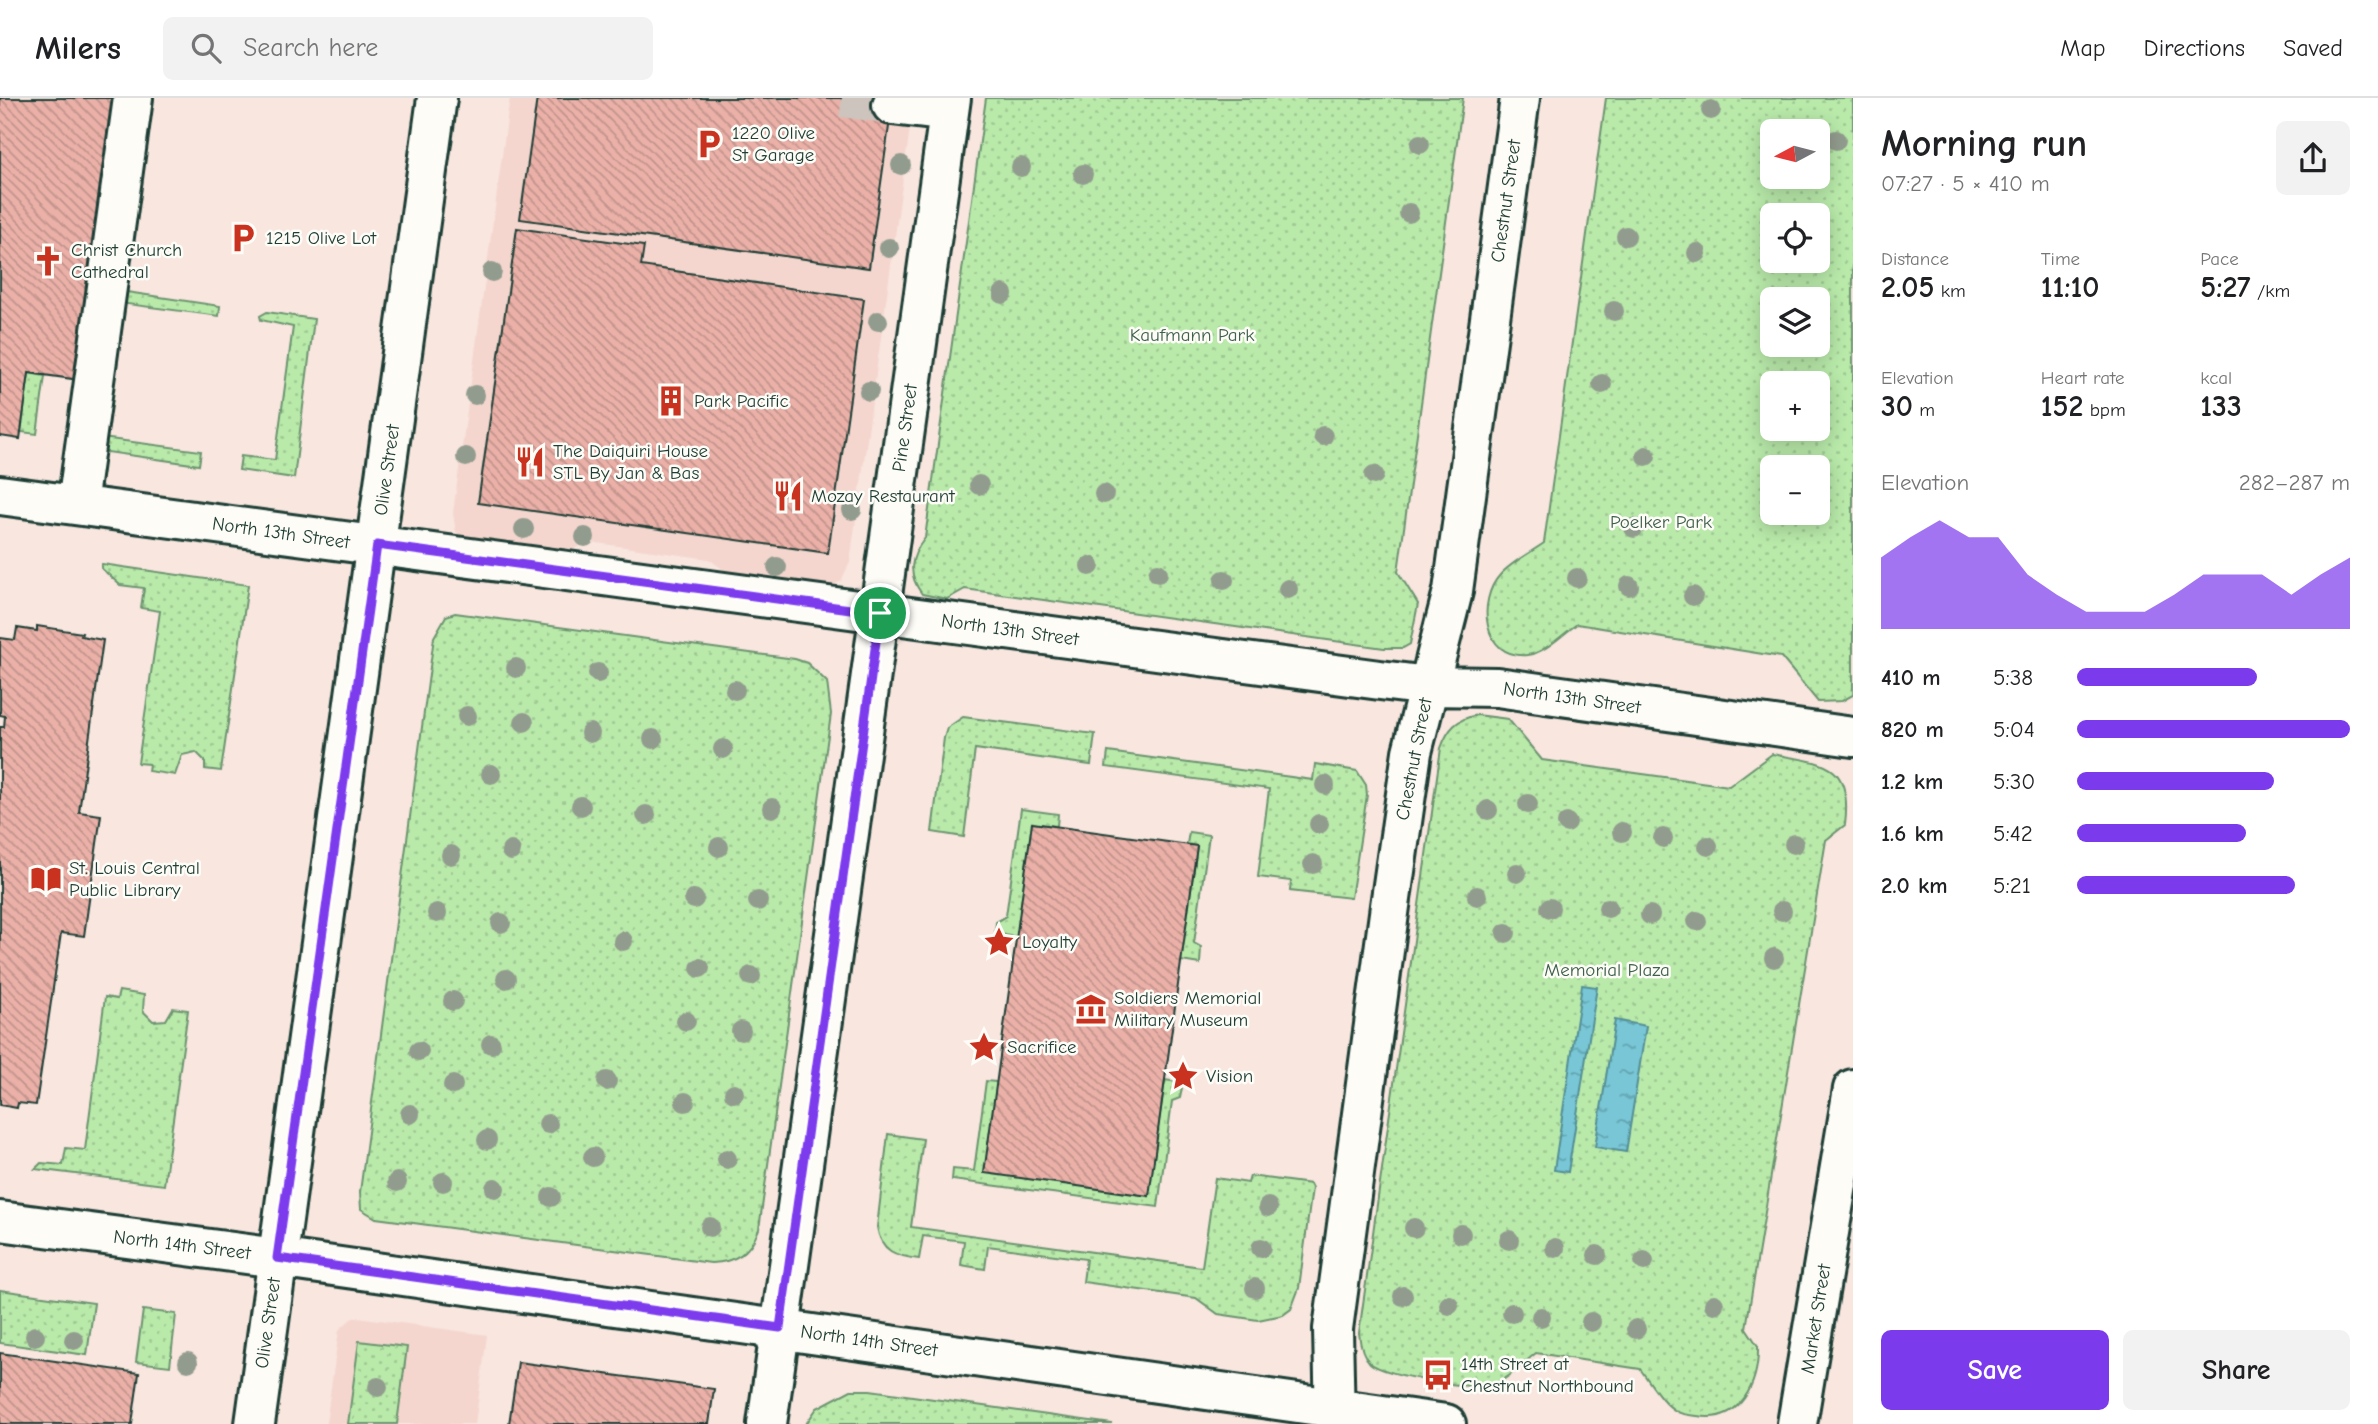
<!DOCTYPE html>
<meta charset="utf-8">
<style>
body{margin:0;font-family:"Comic Neue",sans-serif;background:#f2f2f2;color:#202124;height:100vh;display:flex;flex-direction:column;font-size:26px;white-space:nowrap}
*{box-sizing:border-box;margin:0}
p{font-size:23px;color:#757577}
.icon{flex:none;width:38px;height:38px;fill:none;stroke:currentColor;stroke-width:2;stroke-linecap:round;stroke-linejoin:round}
.map{position:relative;flex:1;overflow:hidden}
.sheet{display:flex;flex-direction:column;background:#fff;width:525px}
.sheet>*{flex:none}
.needle{width:46px;rotate:263deg}
.buttons{position:absolute;left:1760px;top:21px;display:grid;gap:14px}
.buttons a{display:grid;place-items:center;width:70px;height:70px;border-radius:10px;background:#fff;box-shadow:0 4px 18px #0003;font-size:35px}
.pin{position:absolute;display:grid;place-items:center;width:60px;height:60px;color:#fff;margin:-30px;border:4px solid #fff;border-radius:50%;box-shadow:0 2px 7px #0007}
.round{display:grid;place-items:center;flex:none;width:74px;height:74px;border-radius:10px;background:#f2f2f2}
.overview{display:flex;align-items:center;justify-content:space-between;height:119px;padding:0 28px}
h1{font-size:38px;font-weight:700;line-height:52px}
.metrics{display:grid;grid-template-columns:repeat(3,1fr);gap:10px;height:119px;padding:7px 28px}
.metrics div{display:grid;align-content:center}
.metrics b{font-size:30px;font-weight:700}
.metrics small{font-size:19px;font-weight:400}
.metrics p{font-size:19px}
.chart{height:196px;padding:14px 28px}
.chart p{display:flex;justify-content:space-between}
.chart svg{width:100%;height:126px;margin-top:7px;fill:#7c3aed;opacity:.7}
.button{display:flex;gap:14px;margin-top:auto;padding:14px 28px}
.button a{flex:1;height:80px;border-radius:10px;background:#7c3aed;color:#fff;font-size:28px;font-weight:700;line-height:80px;text-align:center}
.button a+a{background:#f2f2f2;color:#202124}
ul{padding:0 28px;list-style:none;font-size:23px}
li{display:grid;grid-template-columns:112px 84px 1fr;align-items:center;height:52px}
li i{height:18px;border-radius:9px;background:#7c3aed}
header{display:flex;align-items:center;gap:42px;box-sizing:border-box;height:98px;padding:0 35px;background:#fff;border-bottom:2px solid #e0e0e0}
header strong{font-size:33px}
nav{display:flex;gap:38px;margin-inline-start:auto;font-size:24px}
.search{width:490px;height:63px;background:#f2f2f2;display:flex;align-items:center;gap:18px;box-sizing:border-box;padding:0 24px;border-radius:10px;color:#757577;font-size:26px}
main{display:flex;flex:1;min-height:0}
.map>svg:first-child{display:block}
.built{fill:#f4d6ce}
.green{fill:url(#green-dots);stroke:#6c946f;stroke-width:2;fill-rule:evenodd}
.water{fill:url(#water-ripples);stroke:#548f95;stroke-width:2}
.building{fill:url(#building-back-hatch);stroke:#1f3d34;stroke-width:2}
.lines{fill:none;stroke-linecap:round;stroke-linejoin:round}
.minor-tunnel{stroke:#cdc4bd;stroke-width:38;stroke-dasharray:38 19;stroke-linecap:butt}
.minor-casing{stroke:#1f3d34;stroke-width:44}
.major-casing{stroke:#1f3d34;stroke-width:44}
.minor{stroke:#fdfcf7;stroke-width:38}
.major{stroke:#fdfcf7;stroke-width:38}
.tree{fill:#929c8e}
.route-casing{stroke:#fff;stroke-width:14}
.route{stroke:#7c3aed;stroke-width:9}
.labels{text-anchor:middle;dominant-baseline:central;stroke-width:5;stroke-linejoin:round;paint-order:stroke}
.poi-label{font-size:19px;fill:#1f3d34;stroke:#fdfcf7;text-anchor:start}
.street-label{font-size:19px;fill:#1f3d34;stroke:#fdfcf7}
.park-label{font-size:19px;fill:#3e604c;stroke:#fdfcf7}
</style>
<header>
<strong>Milers</strong>
<div class="search"><svg class="icon" aria-label="search" viewBox="0 0 24 24"><circle cx="10" cy="10" r="6"/><path d="M15 15l6 6"/></svg>Search here</div>
<nav><a>Map</a><a>Directions</a><a>Saved</a></nav>
</header>
<main>
<div class="map">
<svg width="1853" height="1326" viewBox="0 0 1853 1326">
<defs>
<pattern id="green-dots" width="8" height="8" patternUnits="userSpaceOnUse" patternTransform="scale(1.75)"><rect width="8" height="8" fill="#b9eaaa"/><path d="M2 2h.1M6 6h.1" fill="none" stroke="#9fca93" stroke-width="1.8" stroke-linecap="round"/></pattern>
<pattern id="water-ripples" width="26" height="14" patternUnits="userSpaceOnUse" patternTransform="scale(1.75)"><rect width="26" height="14" fill="#78c6d6"/><path d="M2 4q2-2 4 0t4 0M15 11q2-2 4 0t4 0" fill="none" stroke="#62a2ae"/></pattern>
<pattern id="building-back-hatch" width="6" height="6" patternUnits="userSpaceOnUse" patternTransform="scale(1.75)"><rect width="6" height="6" fill="#ebb1a8"/><path d="M-1 5l2 2M0 0l6 6M5-1l2 2" fill="none" stroke="#be918a"/></pattern>
</defs>
<rect width="100%" height="100%" fill="#f8e6df"/>
<filter id="ink" filterUnits="userSpaceOnUse"><feTurbulence type="fractalNoise" baseFrequency=".0143" numOctaves="2"/><feDisplacementMap in="SourceGraphic" scale="14" xChannelSelector="R" yChannelSelector="G"/><feConvolveMatrix kernelMatrix="1 2 1 2 8 2 1 2 1" color-interpolation-filters="sRGB"/></filter>
<g filter="url(#ink)">
<path class="built" d="M510 0H914L850 464 841 483 831 489 819 490 731 477 709 461 590 444 567 454 464 440 456 434 453 415Z
M357 1219 487 1237 475 1326H326L339 1232 351 1221Z"/>
<path class="green" d="M986 0H1463L1398 474 1418 506 1410 546 1403 550H1384L965 491 947 501 922 496C907 476 910 459 925 440Z
M1606 0H1853V597L1842 603 1818 604 1781 559 1577 526C1563 536 1544 556 1527 557 1482 561 1477 502 1500 477 1511 464 1530 455 1544 445ZM1773 33H1818V79H1773ZM1773 117H1818V163H1773ZM1773 201H1818V247H1773ZM1818 285V331H1773V285ZM1773 369H1818V415H1773Z
M120 193 220 208 219 218 119 205Z
M267 214 314 221 294 380 239 372 241 358 275 362 293 229 261 222 260 218Z
M29 275 45 278 37 336 21 334Z
M102 340 201 353 199 367 100 353Z
M102 466 248 487 221 673 205 671V663L196 654 182 657 175 677 148 673 149 666 138 665 160 513 141 510 144 490 120 487 101 470Z
M455 515 795 561 807 565 827 584 831 616 759 1131C750 1155 736 1164 711 1165L376 1120 361 1111 360 1094 434 539 446 518Z
M1477 617 1508 621 1542 662 1729 688 1772 656C1821 665 1853 662 1845 727L1826 742 1746 1230 1758 1248C1759 1285 1741 1326 1697 1318 1690 1317 1681 1317 1676 1313 1662 1305 1650 1284 1640 1271L1536 1255C1523 1265 1508 1282 1492 1287 1476 1293 1382 1277 1370 1265 1362 1257 1360 1246 1359 1235L1441 650C1448 630 1457 621 1477 617Z
M963 619 1095 636 1091 667 975 651 964 739 932 734 944 640 947 630Z
M1108 654 1313 682 1315 666 1357 673 1366 687 1367 697 1351 800 1290 793 1291 783 1258 779 1269 691 1106 669Z
M1021 711 1058 716 1057 728 1032 725 1017 839 995 836 996 824 1006 818Z
M1189 734 1209 737 1194 845 1201 849 1200 866 1181 863 1197 748 1187 746Z
M119 893 144 897 143 913 153 923 166 922 173 910 188 912 164 1087 35 1071 41 1065 63 1067 66 1050 85 1052 105 899 117 901Z
M1165 982 1183 985 1180 1000 1172 1003 1158 1109 952 1082 953 1071 974 1073 986 983 996 984 1148 1098Z
M888 1036 923 1041 911 1129 1202 1169 1215 1080 1248 1085 1250 1078 1310 1086 1312 1090 1299 1190 1291 1211 1283 1217 1258 1222 1218 1216 1196 1200 1083 1184 1086 1161 988 1148 985 1171 961 1167 964 1143 923 1138 919 1161C896 1158 881 1154 877 1129Z
M0 1192 94 1205 87 1257 0 1245Z
M143 1212 176 1216 170 1268 136 1264Z
M359 1243 407 1249 397 1326H348Z
M851 1292H870L1112 1326H806L817 1310Z"/>
<path class="water" d="M1582 887 1597 889 1568 1074 1554 1072Z
M1615 922 1646 928 1626 1054 1595 1049Z"/>
<path class="building" d="M0 0H119L80 282 29 275 20 341 0 338Z
M537 0H893L869 170 520 121Z
M517 130 644 148 641 168 864 201 828 455 478 405Z
M37 528 82 535 81 538 103 542 79 714 101 717 84 838 61 835 36 1007 18 1005 17 1010 0 1007V629H4L5 618 0 617V540L15 542 17 530 37 533Z
M1032 725 1197 748 1149 1098 984 1075Z
M0 1255 139 1275 132 1326H0Z
M518 1264 714 1291 709 1326H509Z"/>
<g class="lines">
<path class="minor-tunnel" d="M842 0 892 7"/>
<g class="minor-casing">
<path id="minor" d="M892 7 949 14
M0 397 1380 582 1428 588 1497 589 1853 639
M77 407 133 0
M767 1326 951 0
M1335 1326 1333 1231 1390 808 1412 654 1453 493 1520 0"/>
</g>
<g class="major-casing">
<path id="major" d="M0 1123 277 1160 1446 1326
M255 1326 437 0
M1797 1326 1853 991"/>
</g>
<use href="#minor" class="minor"/>
<use href="#major" class="major"/>
</g>
<g class="tree">
<circle cx="1711" cy="12" r="10"/>
<circle cx="1836" cy="42" r="10"/>
<circle cx="1420" cy="46" r="10"/>
<circle cx="901" cy="67" r="10"/>
<circle cx="1021" cy="69" r="10"/>
<circle cx="1083" cy="76" r="10"/>
<circle cx="1409" cy="115" r="10"/>
<circle cx="1626" cy="138" r="10"/>
<circle cx="889" cy="150" r="10"/>
<circle cx="1697" cy="155" r="10"/>
<circle cx="492" cy="174" r="10"/>
<circle cx="1003" cy="196" r="10"/>
<circle cx="1614" cy="213" r="10"/>
<circle cx="878" cy="223" r="10"/>
<circle cx="1602" cy="286" r="10"/>
<circle cx="869" cy="293" r="10"/>
<circle cx="475" cy="297" r="10"/>
<circle cx="1323" cy="338" r="10"/>
<circle cx="1646" cy="358" r="10"/>
<circle cx="466" cy="359" r="10"/>
<circle cx="1374" cy="377" r="10"/>
<circle cx="979" cy="387" r="10"/>
<circle cx="1104" cy="396" r="10"/>
<circle cx="852" cy="412" r="10"/>
<circle cx="1634" cy="430" r="10"/>
<circle cx="524" cy="431" r="10"/>
<circle cx="585" cy="439" r="10"/>
<circle cx="1090" cy="468" r="10"/>
<circle cx="777" cy="469" r="10"/>
<circle cx="1158" cy="475" r="10"/>
<circle cx="1577" cy="480" r="10"/>
<circle cx="1224" cy="482" r="10"/>
<circle cx="1629" cy="488" r="10"/>
<circle cx="1288" cy="491" r="10"/>
<circle cx="1693" cy="498" r="10"/>
<circle cx="516" cy="570" r="10"/>
<circle cx="598" cy="575" r="10"/>
<circle cx="735" cy="592" r="10"/>
<circle cx="467" cy="618" r="10"/>
<circle cx="524" cy="624" r="10"/>
<circle cx="590" cy="635" r="10"/>
<circle cx="653" cy="641" r="10"/>
<circle cx="723" cy="651" r="10"/>
<circle cx="491" cy="676" r="10"/>
<circle cx="1325" cy="687" r="10"/>
<circle cx="1528" cy="706" r="10"/>
<circle cx="581" cy="708" r="10"/>
<circle cx="772" cy="710" r="10"/>
<circle cx="1488" cy="712" r="10"/>
<circle cx="646" cy="717" r="10"/>
<circle cx="1567" cy="725" r="10"/>
<circle cx="1319" cy="726" r="10"/>
<circle cx="1622" cy="734" r="10"/>
<circle cx="1663" cy="740" r="10"/>
<circle cx="1794" cy="746" r="10"/>
<circle cx="1708" cy="748" r="10"/>
<circle cx="719" cy="749" r="10"/>
<circle cx="511" cy="753" r="10"/>
<circle cx="451" cy="757" r="10"/>
<circle cx="1313" cy="766" r="10"/>
<circle cx="1517" cy="775" r="10"/>
<circle cx="1477" cy="798" r="10"/>
<circle cx="694" cy="801" r="10"/>
<circle cx="758" cy="803" r="10"/>
<circle cx="1550" cy="810" r="10"/>
<circle cx="1608" cy="810" r="10"/>
<circle cx="1782" cy="813" r="10"/>
<circle cx="437" cy="815" r="10"/>
<circle cx="1650" cy="817" r="10"/>
<circle cx="1697" cy="823" r="10"/>
<circle cx="501" cy="825" r="10"/>
<circle cx="1506" cy="835" r="10"/>
<circle cx="623" cy="843" r="10"/>
<circle cx="1774" cy="860" r="10"/>
<circle cx="700" cy="870" r="10"/>
<circle cx="751" cy="878" r="10"/>
<circle cx="506" cy="881" r="10"/>
<circle cx="453" cy="903" r="10"/>
<circle cx="686" cy="923" r="10"/>
<circle cx="741" cy="933" r="10"/>
<circle cx="491" cy="946" r="10"/>
<circle cx="419" cy="953" r="10"/>
<circle cx="607" cy="983" r="10"/>
<circle cx="453" cy="987" r="10"/>
<circle cx="734" cy="995" r="10"/>
<circle cx="685" cy="1004" r="10"/>
<circle cx="410" cy="1016" r="10"/>
<circle cx="548" cy="1026" r="10"/>
<circle cx="487" cy="1042" r="10"/>
<circle cx="593" cy="1059" r="10"/>
<circle cx="727" cy="1061" r="10"/>
<circle cx="397" cy="1084" r="10"/>
<circle cx="443" cy="1084" r="10"/>
<circle cx="495" cy="1090" r="10"/>
<circle cx="551" cy="1099" r="10"/>
<circle cx="1268" cy="1109" r="10"/>
<circle cx="710" cy="1129" r="10"/>
<circle cx="1414" cy="1130" r="10"/>
<circle cx="1461" cy="1136" r="10"/>
<circle cx="1509" cy="1142" r="10"/>
<circle cx="1261" cy="1150" r="10"/>
<circle cx="1555" cy="1150" r="10"/>
<circle cx="1597" cy="1157" r="10"/>
<circle cx="1644" cy="1163" r="10"/>
<circle cx="1255" cy="1190" r="10"/>
<circle cx="1403" cy="1198" r="10"/>
<circle cx="1714" cy="1206" r="10"/>
<circle cx="1449" cy="1207" r="10"/>
<circle cx="1512" cy="1215" r="10"/>
<circle cx="1541" cy="1219" r="10"/>
<circle cx="1591" cy="1224" r="10"/>
<circle cx="1636" cy="1231" r="10"/>
<circle cx="35" cy="1238" r="10"/>
<circle cx="74" cy="1242" r="10"/>
<circle cx="188" cy="1264" r="10"/>
<circle cx="378" cy="1289" r="10"/>
</g>
</g>
<g class="lines" filter="url(#ink)">
<g class="route-casing">
<path id="route" d="M377 447 880 515 780 1230 277 1160Z"/>
</g>
<use href="#route" class="route"/>
</g>
<defs>
<g id="parking-bare" transform="scale(2.415)"><path d="M-3.5-5.5H1a3.5 3.5 0 0 1 0 7H-1V5.5H-3.5ZM-1-3.4V-.6H.8a1.4 1.4 0 0 0 0-2.8Z" fill="#c8321e" stroke="#fdfcf7" stroke-width="2.5" paint-order="stroke"/></g>
<g id="church-bare" transform="scale(2.415)"><path d="M-1.2-6h2.4v3.5h3.3v2.4h-3.3V6h-2.4V-.1h-3.3v-2.4h3.3Z" fill="#c8321e" stroke="#fdfcf7" stroke-width="2.5" paint-order="stroke"/></g>
<g id="building-bare" transform="scale(2.415)"><path d="M-4-6H4V6H1V3H-1V6H-4ZM-2.5-4.3h1.7v1.8h-1.7ZM.8-4.3h1.7v1.8H.8ZM-2.5-1h1.7V.8h-1.7ZM.8-1h1.7V.8H.8Z" fill="#c8321e" stroke="#fdfcf7" stroke-width="2.5" paint-order="stroke"/></g>
<g id="restaurant-bare" transform="scale(2.415)"><path d="M-5-6h1v4h1v-4h1v4h1v-4h1v5L-1.5 .5V6h-2V.5L-5-1ZM5-6V6H3V1.5H1.5Q1.5-4 5-6Z" fill="#c8321e" stroke="#fdfcf7" stroke-width="2.5" paint-order="stroke"/></g>
<g id="library-bare" transform="scale(2.415)"><path d="M-6-4Q-3-5.5-.7-3.5V5Q-3 3-6 4ZM6-4Q3-5.5 .7-3.5V5Q3 3 6 4Z" fill="#c8321e" stroke="#fdfcf7" stroke-width="2.5" paint-order="stroke"/></g>
<g id="sight-bare" transform="scale(2.415)"><path d="M0-6L1.8-2.2L6-1.7L2.9 1.2L3.7 5.4L0 3.3L-3.7 5.4L-2.9 1.2L-6-1.7L-1.8-2.2Z" fill="#c8321e" stroke="#fdfcf7" stroke-width="2.5" paint-order="stroke"/></g>
<g id="museum-bare" transform="scale(2.415)"><path d="M0-6L6-3V-2H-6V-3ZM-5-1h2V3h-2ZM-1-1h2V3h-2ZM3-1h2V3H3ZM-6 4H6V6H-6Z" fill="#c8321e" stroke="#fdfcf7" stroke-width="2.5" paint-order="stroke"/></g>
<g id="bus-bare" transform="scale(2.415)"><path d="M-5-6H5V4H4V6H2V4H-2V6H-4V4H-5ZM-3.5-4V0h7V-4ZM-3.5 1.2v1.5H-2V1.2ZM2 1.2v1.5H3.5V1.2Z" fill="#c8321e" stroke="#fdfcf7" stroke-width="2.5" paint-order="stroke"/></g>
</defs>
<g fill-rule="evenodd">
<use href="#parking-bare" x="709" y="46"/>
<use href="#parking-bare" x="243" y="140"/>
<use href="#church-bare" x="48" y="163"/>
<use href="#building-bare" x="671" y="303"/>
<use href="#restaurant-bare" x="530" y="364"/>
<use href="#restaurant-bare" x="788" y="398"/>
<use href="#library-bare" x="46" y="781"/>
<use href="#sight-bare" x="999" y="844"/>
<use href="#museum-bare" x="1091" y="911"/>
<use href="#sight-bare" x="984" y="949"/>
<use href="#sight-bare" x="1183" y="978"/>
<use href="#bus-bare" x="1438" y="1277"/>
</g>
<g class="labels">
<g class="poi-label">
<text x="732" y="35">1220 Olive<tspan x="732" dy="22">St Garage</tspan></text>
<text x="266" y="140">1215 Olive Lot</text>
<text x="71" y="152">Christ Church<tspan x="71" dy="22">Cathedral</tspan></text>
<text x="694" y="303">Park Pacific</text>
<text x="553" y="353">The Daiquiri House<tspan x="553" dy="22">STL By Jan &amp; Bas</tspan></text>
<text x="811" y="398">Mozay Restaurant</text>
<text x="69" y="770">St. Louis Central<tspan x="69" dy="22">Public Library</tspan></text>
<text x="1022" y="844">Loyalty</text>
<text x="1114" y="900">Soldiers Memorial<tspan x="1114" dy="22">Military Museum</tspan></text>
<text x="1007" y="949">Sacrifice</text>
<text x="1206" y="978">Vision</text>
<text x="1461" y="1266">14th Street at<tspan x="1461" dy="22">Chestnut Northbound</tspan></text>
</g>
<g class="street-label">
<text transform="translate(1506 103) rotate(-82)">Chestnut Street</text>
<text transform="translate(905 330) rotate(-82)">Pine Street</text>
<text transform="translate(387 372) rotate(-82)">Olive Street</text>
<text transform="translate(281 435) rotate(8)">North 13th Street</text>
<text transform="translate(1010 532) rotate(8)">North 13th Street</text>
<text transform="translate(1572 600) rotate(8)">North 13th Street</text>
<text transform="translate(1414 661) rotate(-79)">Chestnut Street</text>
<text transform="translate(182 1147) rotate(7)">North 14th Street</text>
<text transform="translate(1816 1221) rotate(-81)">Market Street</text>
<text transform="translate(268 1225) rotate(-82)">Olive Street</text>
<text transform="translate(869 1243) rotate(8)">North 14th Street</text>
</g>
<g class="park-label">
<text x="1192" y="237">Kaufmann Park</text>
<text x="1661" y="424">Poelker Park</text>
<text x="1607" y="872">Memorial Plaza</text>
</g>
</g>
</svg>
<div class="buttons">
<a><svg class="needle" viewBox="-14 -14 28 28"><path d="M0-13l5 13h-10z" fill="#e53935"/><path d="M0 13l5-13h-10z" fill="#757577"/></svg></a>
<a><svg class="icon" aria-label="locate" viewBox="0 0 24 24"><circle cx="12" cy="12" r="6"/><path d="M12 2v4M12 18v4M2 12h4M18 12h4"/></svg></a>
<a><svg class="icon" aria-label="layers" viewBox="0 0 24 24"><path d="M12 4l9 5-9 5-9-5zM3 14l9 5 9-5"/></svg></a>
<a>+</a>
<a>−</a>
</div>
<div class="pin" style="left:880px;top:515px;background:#1e9e55"><svg class="icon" aria-label="arrive" viewBox="0 0 24 24"><path d="M6 21V4h12l-3 4 3 4H6"/></svg></div>
</div>
<section class="sheet">
<div class="overview"><div><h1>Morning run</h1><p>07:27 · 5 × 410 m</p></div><a class="round"><svg class="icon" aria-label="share" viewBox="0 0 24 24"><path d="M12 15V3M7 8l5-5 5 5M5 13v7h14v-7"/></svg></a></div>
<div class="metrics">
<div><p>Distance</p><b>2.05<small> km</small></b></div>
<div><p>Time</p><b>11:10</b></div>
<div><p>Pace</p><b>5:27<small> /km</small></b></div>
</div>
<div class="metrics">
<div><p>Elevation</p><b>30<small> m</small></b></div>
<div><p>Heart rate</p><b>152<small> bpm</small></b></div>
<div><p>kcal</p><b>133</b></div>
</div>
<div class="chart"><p><span>Elevation</span>282–287 m</p>
<svg viewBox="0 0 160 44" preserveAspectRatio="none"><path d="M0 44V19L10 12L20 6L30 12L40 12L50 25L60 32L70 38L80 38L90 38L100 32L110 25L120 25L130 25L140 32L150 25L160 19V44z"/></svg>
</div>
<ul>
<li><b>410 m</b>5:38<i style="width:66%"></i></li>
<li><b>820 m</b>5:04<i style="width:100%"></i></li>
<li><b>1.2 km</b>5:30<i style="width:72%"></i></li>
<li><b>1.6 km</b>5:42<i style="width:62%"></i></li>
<li><b>2.0 km</b>5:21<i style="width:80%"></i></li>
</ul>
<div class="button"><a>Save</a><a>Share</a></div>
</section>
</main>
